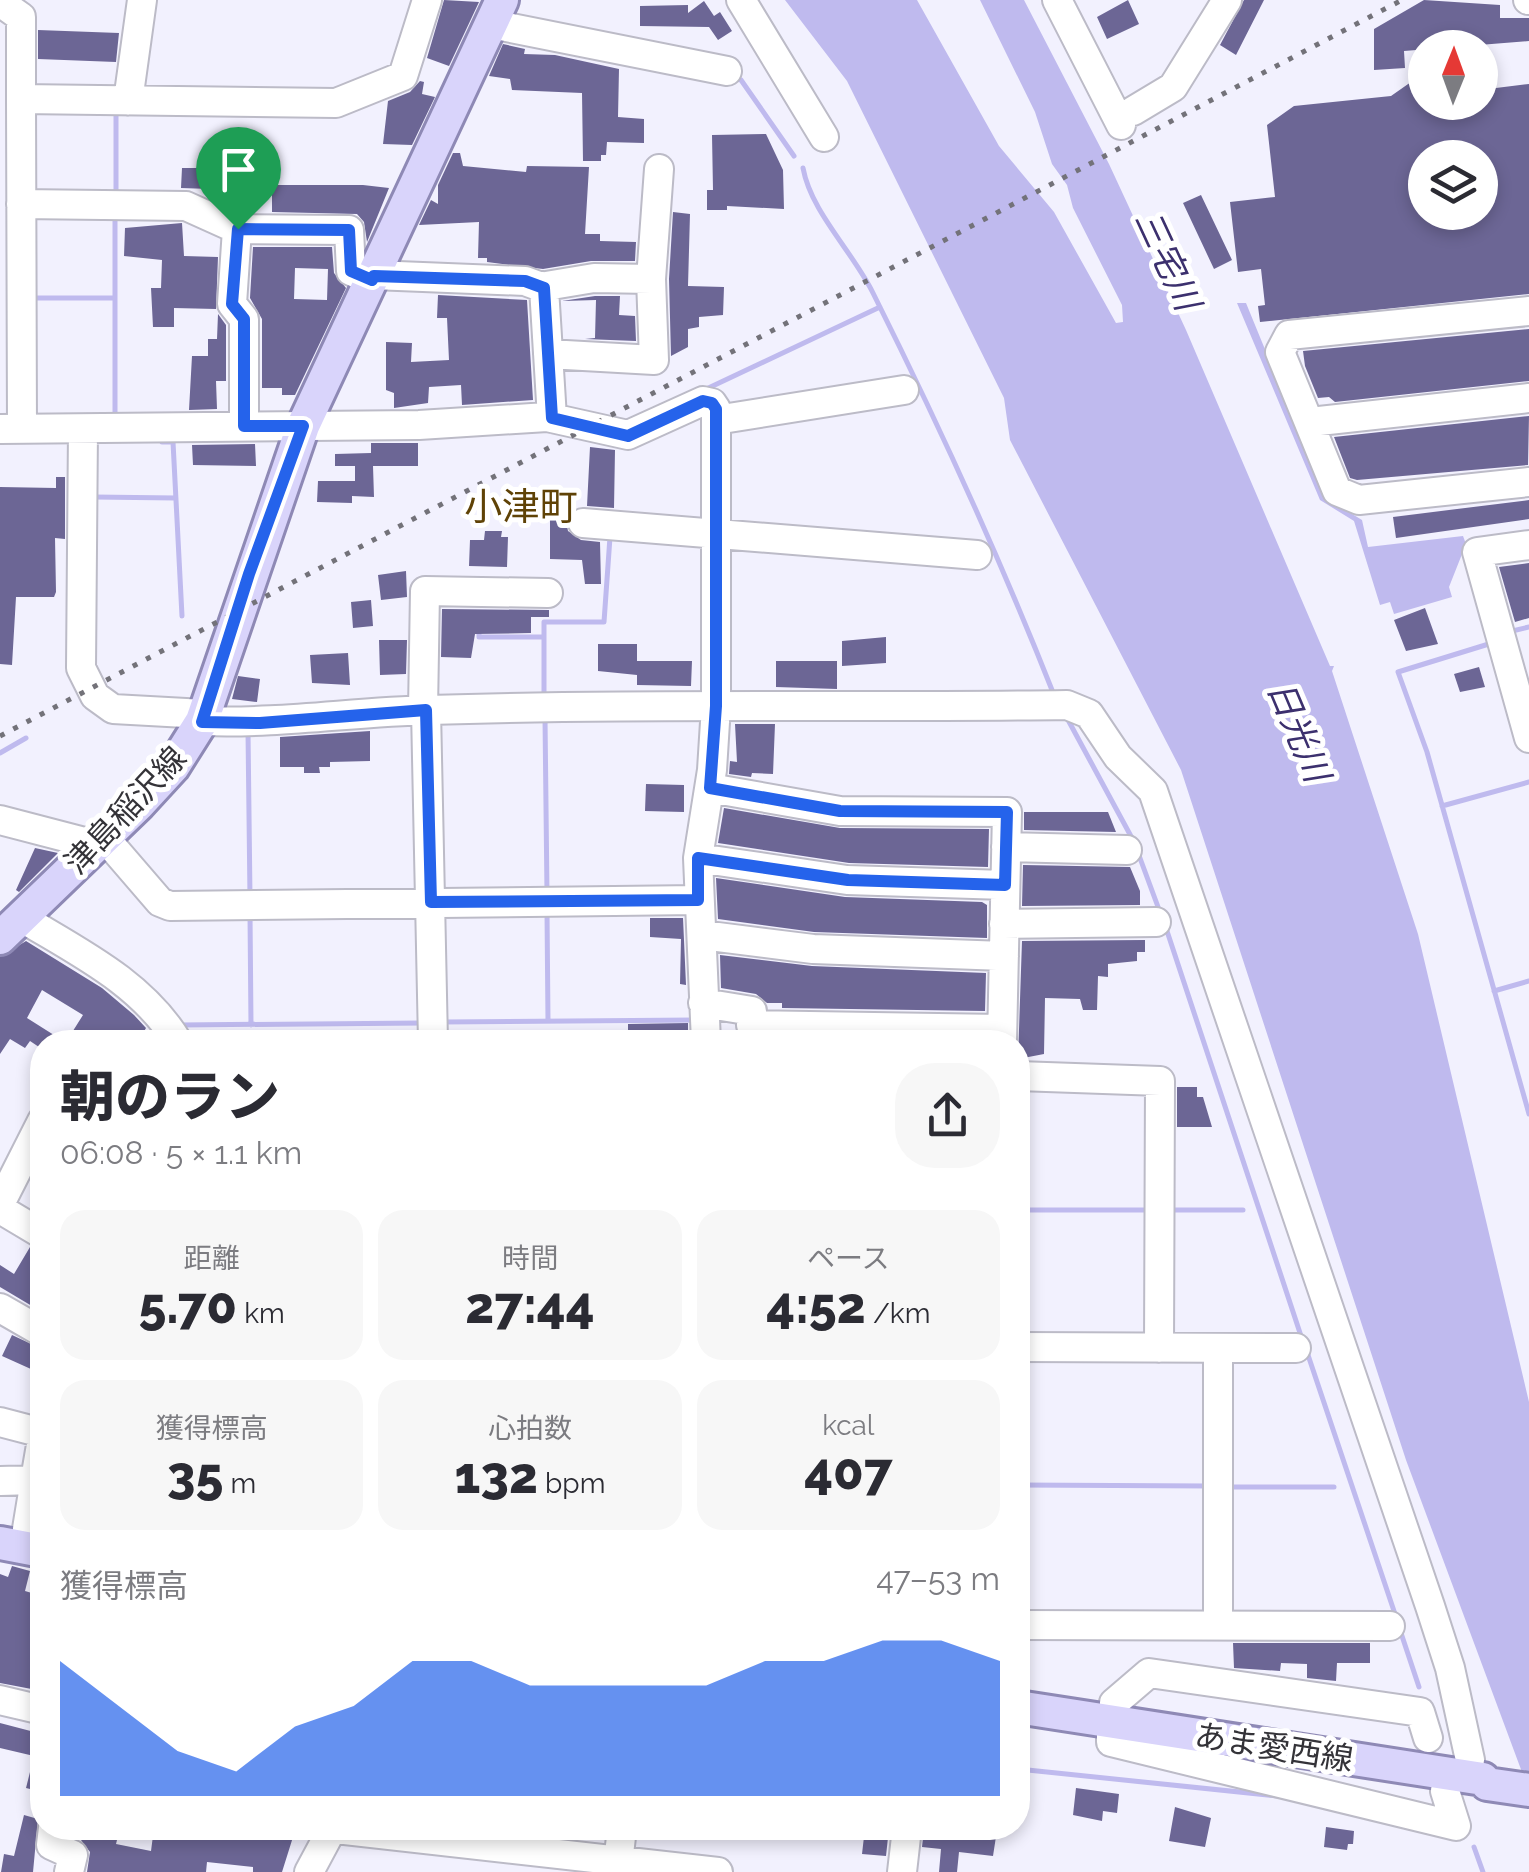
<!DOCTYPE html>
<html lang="ja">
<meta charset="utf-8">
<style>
body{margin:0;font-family:Raleway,"Noto Sans JP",sans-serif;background:#f7f7f7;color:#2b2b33;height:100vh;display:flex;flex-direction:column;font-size:38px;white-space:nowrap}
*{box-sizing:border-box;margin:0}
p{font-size:32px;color:#7c7c81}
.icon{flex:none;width:55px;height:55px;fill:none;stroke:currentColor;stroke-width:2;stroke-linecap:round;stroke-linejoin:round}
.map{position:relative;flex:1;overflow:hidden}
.side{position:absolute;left:30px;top:1030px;width:1000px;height:810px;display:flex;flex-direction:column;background:#fff;border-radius:40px;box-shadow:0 5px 15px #0003}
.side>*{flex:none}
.needle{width:65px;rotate:1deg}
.tools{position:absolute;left:1408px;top:30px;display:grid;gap:20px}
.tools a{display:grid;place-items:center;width:90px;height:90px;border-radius:50%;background:#fff;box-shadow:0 5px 15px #0003;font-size:50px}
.pin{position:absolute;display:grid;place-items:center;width:85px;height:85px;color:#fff;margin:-102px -42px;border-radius:50% 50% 50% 0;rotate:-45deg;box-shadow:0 0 10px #0007}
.pin .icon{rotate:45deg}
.round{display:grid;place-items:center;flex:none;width:105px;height:105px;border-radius:40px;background:#f7f7f7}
.summary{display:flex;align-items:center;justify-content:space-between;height:170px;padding:0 30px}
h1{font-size:55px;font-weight:800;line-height:75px}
.figures{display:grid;grid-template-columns:repeat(3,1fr);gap:15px;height:170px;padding:10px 30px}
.figures div{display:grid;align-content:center;border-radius:25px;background:#f7f7f7;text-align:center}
.figures b{font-size:50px;font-weight:800}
.figures small{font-size:28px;font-weight:400}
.figures p{font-size:28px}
.chart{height:280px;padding:20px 30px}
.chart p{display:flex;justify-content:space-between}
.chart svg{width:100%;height:180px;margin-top:10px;fill:#2563eb;opacity:.7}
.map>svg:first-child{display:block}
.water{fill:#bfbaee}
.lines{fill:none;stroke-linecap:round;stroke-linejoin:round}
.stream{stroke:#bfbaee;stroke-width:5}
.building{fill:#6c6695;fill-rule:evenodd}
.minor-casing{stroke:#bcbbc7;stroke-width:32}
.major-casing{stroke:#8e89b5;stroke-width:38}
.minor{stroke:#fff;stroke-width:28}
.major{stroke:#d9d4fb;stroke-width:32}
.rail{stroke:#737279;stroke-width:5;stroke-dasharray:5 10;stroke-linecap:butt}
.route-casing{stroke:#fff;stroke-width:20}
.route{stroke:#2563eb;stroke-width:12}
.labels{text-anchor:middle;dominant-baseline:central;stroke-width:10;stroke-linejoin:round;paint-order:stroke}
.street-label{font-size:32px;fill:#343338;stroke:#fff}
.water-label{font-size:35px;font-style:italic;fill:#3c306e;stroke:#fff}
.quarter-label{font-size:38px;fill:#5f4206;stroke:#fff}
</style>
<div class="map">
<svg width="1529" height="1872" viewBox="0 0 1529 1872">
<rect width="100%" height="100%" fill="#f2f1fe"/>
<path class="water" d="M785 0H917L999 146 1054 212 1116 323 1123 322 1122 305 1073 208 1067 185 1052 164 1035 112 980 0H1024L1109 164 1186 330 1330 666H1334L1332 671 1418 934 1529 1402V1791L1406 1460 1181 770 1010 440 1004 398 847 81Z
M1237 303H1246L1326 498 1362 520 1368 547 1463 536 1466 544 1449 587 1452 597 1394 614 1390 602 1380 605 1354 521 1320 500Z"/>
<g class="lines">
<path class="stream" d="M731 78 741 80 794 156
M803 168C811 212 853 252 873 293 939 425 1000 558 1054 695
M116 198V109
M32 298H115
M702 391 880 307
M115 412V214
M162 437V442H173L182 616
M94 497 176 498
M479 629V637H544V698
M1508 632 1529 627
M544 637V622H604L610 537
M1492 643 1398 672 1427 752 1529 1114
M545 718 547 894
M1067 718 1133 840
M248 731 250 898
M0 753 26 738
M1442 806 1529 782
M1137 850 1161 915
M547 912 548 1021
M250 914 251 1025
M1165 925 1303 1342
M1494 991 1529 981
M442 1022 694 1020
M180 1025 422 1023
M1018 1210H1149
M1169 1210H1243
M1307 1352 1396 1617
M1018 1485 1209 1486
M1228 1487H1334
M1399 1627 1419 1687
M1018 1769 1278 1796
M1474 1847 1483 1872"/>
</g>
<path class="building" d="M444 0 479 2 449 66 427 58Z
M1128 0 1139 24 1107 39 1097 17Z
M1244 0H1264L1236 55 1220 45Z
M1424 0 1500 5V18H1529V41L1404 51 1405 68 1374 70V29Z
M704 1 714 16 720 12 732 31 718 40 709 27 640 26V6L688 5V13Z
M38 30 119 33 116 62 38 59Z
M503 44 525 49 524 54 555 55 619 69 618 117 644 119V143L607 142 606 155H601V161H583L582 93 512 90 510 79 489 76Z
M1425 80V102H1480V90L1529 84V294L1260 322 1258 306 1265 305 1261 269 1238 272 1230 202 1275 197 1267 125 1294 106 1391 96 1411 82ZM1425 158H1480V212H1425Z
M420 81 424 82 422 94 435 97 412 145 383 144 388 101 410 92Z
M766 134 783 170 784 209 727 206V210H707V190H713L712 135Z
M453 153H460L463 166 526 172 527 166 589 167 585 234H600V241L636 242 635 261H591L543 269 487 262V258H478L479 222 419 225 431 200 438 204V185Z
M182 168H211L210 189 181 188Z
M272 185H363L389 188 367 242 364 222 357 214 272 212Z
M1201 195 1232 260 1214 269 1183 203Z
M673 212 690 214 688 286 724 287 723 315 699 317V327L688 329V347L671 356 669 279Z
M182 223 184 256 218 257 216 309 174 308V327H153L151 288H161L162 260 124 256 125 228Z
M253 247H332L334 273 346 288 295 395H282V388H262V319L250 298ZM295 268 328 269 327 300 294 299Z
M438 295 527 300 533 400 462 405 461 385 429 387 428 403 394 408V393L386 390V342L412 343 411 362 449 360 447 318H437Z
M595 296H620L619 315 635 316 636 341 585 339 595 338 596 300 562 301Z
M218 314 226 325V381H216L217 409 189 410 192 356H208V339H217Z
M1529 329V381L1335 402 1329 397 1318 398 1305 366 1303 351Z
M1529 416 1528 465 1357 480 1350 478 1334 437Z
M371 443H418V466H373L374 497 352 496V503L317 502 318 481H355V466H335V454L371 453Z
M255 444 256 466 193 465 192 445Z
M590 447 615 450 614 508 587 506Z
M56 477H65V539L55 538 56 592 54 597H16L12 665 0 664V487L56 488Z
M1529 500V519L1396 538 1393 517Z
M550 508 574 509 566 521 568 531 581 540 600 542 601 584H585L582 560 550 559Z
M485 531H502L501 537H508L507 567 469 566 470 540H484Z
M1529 563V618L1515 622 1499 567Z
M406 571 407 597 381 600 378 575Z
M371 600 373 626 353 628 351 602Z
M1425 608 1438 644 1406 651 1394 620Z
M442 609 549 610V617H531V633L475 634 471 658 441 657Z
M886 637V663L842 666V641Z
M379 640H407L406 674 380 675Z
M598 644H637V661H692L691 686 637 685V675L598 671Z
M348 653 350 685 312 683 310 655Z
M776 661H837V689L776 687Z
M1479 667 1485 687 1460 692 1454 674Z
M238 676 260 679 257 702 232 699Z
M735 724H775L773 774 752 773 751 777 729 774 730 761 737 762Z
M370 731V761L330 762V767H319L320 773H304V767H280V737Z
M646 784 684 785V812L645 811Z
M724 808 840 828 989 829 988 867 849 863 718 843Z
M1024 812H1108L1116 832 1024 830Z
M35 848 58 853 19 892 16 890Z
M1023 865 1130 867 1140 891V905L1022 906Z
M716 878 845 897 982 902 987 905V938L814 932 718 919Z
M650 918H683L686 985 680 984 681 939 650 937Z
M1145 940V952H1137V961L1108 964V977L1098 976 1097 1010H1083L1080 999 1045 998 1044 1054 1018 1059 1022 941Z
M26 941 102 988 134 1015 146 1028 138 1042H119L105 1034 100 1042H66L83 1015 42 990 27 1018 65 1042H42V1049L30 1041 25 1048 10 1039 0 1054V957Z
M720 955 812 966 986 973 985 1011 782 1008V1003H767L756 994 721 988Z
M688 1023V1040H628V1024Z
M1177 1087H1197V1097H1203L1212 1127H1177Z
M30 1247 42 1251V1312L0 1287V1265L14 1274Z
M12 1335 42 1349V1374L2 1356Z
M12 1566 30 1571 25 1591 42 1596V1691L0 1683V1574L8 1577Z
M1233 1643H1370V1663H1337L1336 1681 1307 1678V1664L1281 1663 1280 1671 1234 1668Z
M0 1723 42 1734V1792L26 1788 34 1756 0 1748Z
M1076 1788 1119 1794 1117 1813 1103 1811 1102 1821 1073 1815Z
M1175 1807 1211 1818 1205 1847 1169 1841Z
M24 1815 38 1819 33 1872H1L4 1854 14 1856Z
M1326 1827 1354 1831 1353 1844H1348L1347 1850 1324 1847Z
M84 1828H120L116 1844 151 1851 154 1828H268L293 1837 282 1872H253V1867L207 1862 206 1872H87L90 1852 81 1840Z
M865 1828H889L886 1856 862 1854Z
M924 1828H993L997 1830 993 1856 959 1852 957 1872H939L941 1849 922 1847Z"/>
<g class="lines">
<g class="minor-casing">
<path id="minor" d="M741 0 824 137
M1057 0 1121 125
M1528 0H1529
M0 2 21 17V99
M491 24 727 71
M128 101 142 0
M1133 111 1173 87 1227 0
M21 204 186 206 237 229 232 304 244 319V426
M237 229 349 230 351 271 371 280
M373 275 525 281 544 288 552 418
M540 287 594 278 651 279
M1529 311 1289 335 1280 352 1337 491 1359 500 1529 482
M548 354 654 360 651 279 659 169
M716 420 904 390
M1310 422 1529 398
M0 429 419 425 547 417 628 435 703 401 712 403 716 409V706L712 770 698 858 706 1042
M22 429 21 99 336 103 403 76 427 0
M83 429 81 668 95 696 113 709 204 714
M583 523 977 555
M1529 545 1477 552 1529 738
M423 710 425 591 548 593
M426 710 433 1042
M202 721C278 724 353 712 429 710 642 703 855 708 1067 705L1089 714 1118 757 1153 791 1430 1606 1450 1668 1470 1760
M710 788 840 811 1007 812 1002 1042
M0 820 96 845
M104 837 160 902 170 906 698 900
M1006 847 1127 850
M698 858 847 880 1005 885
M22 918C80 953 142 983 178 1042
M1004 924 1156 922
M702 935 813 949 1004 956
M703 1003 752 1011 751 1025 1002 1029
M1018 1076 1160 1081 1159 1348
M0 1204 42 1121
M0 1209 42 1234
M0 1308 42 1332
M1018 1347 1296 1348
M0 1422 42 1433
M0 1481 35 1480 42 1439
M27 1529 35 1480
M1018 1625 1390 1626
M1218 1625V1348
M0 1700 42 1710
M1114 1703 1149 1673 1420 1712 1428 1738
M1111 1723V1742L1456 1826 1445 1791
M53 1828 51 1845 73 1855 69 1872
M327 1828 718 1872
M309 1872 331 1831
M617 1872 622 1828
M902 1872 907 1828"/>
</g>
<g class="major-casing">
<path id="major" d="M0 938 139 804 173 767 202 721 303 426 502 0
M0 1543 42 1551
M1018 1707 1483 1779 1487 1784 1529 1790"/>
</g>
<use href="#minor" class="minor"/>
<use href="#major" class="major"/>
<path class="rail" d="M0 736 1402 0"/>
</g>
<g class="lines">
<g class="route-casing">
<path id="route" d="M238 229 349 230 351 271 372 280 374 276 525 281 544 288 552 418 628 436 703 401 712 403 716 409V706L710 788 840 811 1007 812 1005 885 848 880 698 858V900L431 902 426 710 260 723 202 722 249 574 303 426H244V319L232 304Z"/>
</g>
<use href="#route" class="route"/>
</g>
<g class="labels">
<g class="street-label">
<text transform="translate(125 810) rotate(-47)">津島稲沢線</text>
<text transform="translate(1274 1747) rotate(9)">あま愛西線</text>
</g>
<g class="water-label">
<text transform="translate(1168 260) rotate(65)">三宅川</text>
<text transform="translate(1299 731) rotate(67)">日光川</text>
</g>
<g class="quarter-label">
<text x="521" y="506">小津町</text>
</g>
</g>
</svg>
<div class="tools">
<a><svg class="needle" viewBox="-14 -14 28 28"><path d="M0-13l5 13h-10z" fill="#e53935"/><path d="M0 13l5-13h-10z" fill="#7c7c81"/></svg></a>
<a><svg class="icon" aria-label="layers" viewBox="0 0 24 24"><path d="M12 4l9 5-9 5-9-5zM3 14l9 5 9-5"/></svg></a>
</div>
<div class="pin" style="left:238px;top:229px;background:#1e9e55"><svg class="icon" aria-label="arrive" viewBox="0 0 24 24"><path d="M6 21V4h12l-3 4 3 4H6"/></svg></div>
<section class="side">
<div class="summary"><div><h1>朝のラン</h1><p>06:08 · 5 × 1.1 km</p></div><a class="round"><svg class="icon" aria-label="share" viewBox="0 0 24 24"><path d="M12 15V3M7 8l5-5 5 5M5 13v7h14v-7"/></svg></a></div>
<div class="figures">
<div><p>距離</p><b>5.70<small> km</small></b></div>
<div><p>時間</p><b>27:44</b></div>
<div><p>ペース</p><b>4:52<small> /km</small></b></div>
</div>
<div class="figures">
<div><p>獲得標高</p><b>35<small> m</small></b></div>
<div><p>心拍数</p><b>132<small> bpm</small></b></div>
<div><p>kcal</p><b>407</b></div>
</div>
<div class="chart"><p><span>獲得標高</span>47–53 m</p>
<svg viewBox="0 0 160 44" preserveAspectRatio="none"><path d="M0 44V11L10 22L20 33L30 38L40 27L50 22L60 11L70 11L80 17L90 17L100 17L110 17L120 11L130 11L140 6L150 6L160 11V44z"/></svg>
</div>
</section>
</div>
